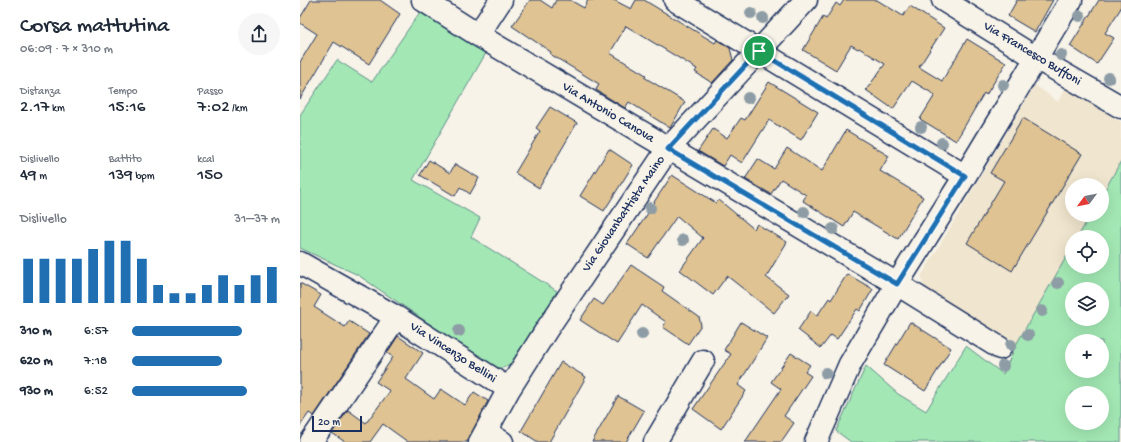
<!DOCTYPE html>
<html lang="it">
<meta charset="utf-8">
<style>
body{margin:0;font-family:"Gochi Hand",sans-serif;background:#f6f6f7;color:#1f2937;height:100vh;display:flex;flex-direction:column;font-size:15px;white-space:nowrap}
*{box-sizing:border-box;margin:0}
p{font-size:13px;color:#747a83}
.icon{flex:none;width:22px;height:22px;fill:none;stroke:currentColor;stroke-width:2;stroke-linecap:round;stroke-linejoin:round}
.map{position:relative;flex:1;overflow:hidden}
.details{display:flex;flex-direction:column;background:#fff;width:300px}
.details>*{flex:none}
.needle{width:26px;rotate:238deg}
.tools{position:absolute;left:765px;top:178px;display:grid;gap:8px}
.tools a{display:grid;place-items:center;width:44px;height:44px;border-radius:50%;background:#fff;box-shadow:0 4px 16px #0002;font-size:20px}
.scale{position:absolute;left:12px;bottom:10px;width:50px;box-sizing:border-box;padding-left:4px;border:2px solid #1b2f5e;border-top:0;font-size:11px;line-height:14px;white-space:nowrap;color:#1b2f5e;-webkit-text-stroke:3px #f7f3e8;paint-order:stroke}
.pin{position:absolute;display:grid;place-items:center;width:34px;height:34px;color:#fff;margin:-17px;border:2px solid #fff;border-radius:50%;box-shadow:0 1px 4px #0007}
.round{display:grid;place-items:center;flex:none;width:42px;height:42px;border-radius:21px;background:#f6f6f7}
.head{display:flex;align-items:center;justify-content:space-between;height:68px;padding:0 20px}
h1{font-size:22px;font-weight:600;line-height:30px}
.metrics{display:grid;grid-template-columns:repeat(3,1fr);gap:6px;height:68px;padding:4px 20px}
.metrics div{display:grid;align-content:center}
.metrics b{font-size:17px;font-weight:600}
.metrics small{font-size:11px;font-weight:400}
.metrics p{font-size:11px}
.chart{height:112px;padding:8px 20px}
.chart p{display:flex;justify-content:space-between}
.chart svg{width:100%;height:72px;margin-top:4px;stroke:#1f6fb2;stroke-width:6}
ul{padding:0 20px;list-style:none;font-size:13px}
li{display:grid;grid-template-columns:64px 48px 1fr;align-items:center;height:30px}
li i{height:10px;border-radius:5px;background:#1f6fb2}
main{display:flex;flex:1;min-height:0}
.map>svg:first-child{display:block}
.built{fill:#f0e5ce}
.green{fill:#a3e8b4;stroke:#5f8c89;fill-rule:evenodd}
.building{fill:#dfc393;stroke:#1b2f5e}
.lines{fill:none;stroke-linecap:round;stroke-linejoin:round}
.minor-casing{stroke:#1b2f5e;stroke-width:25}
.minor{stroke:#f7f3e8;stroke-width:22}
.tree{fill:#8d9ca5}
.route-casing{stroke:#fff;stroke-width:8}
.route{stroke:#1f6fb2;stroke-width:5}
.labels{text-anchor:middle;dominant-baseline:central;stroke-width:3;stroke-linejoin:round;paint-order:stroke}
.street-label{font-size:13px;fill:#1b2f5e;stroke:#f7f3e8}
</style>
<main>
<section class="details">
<div class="head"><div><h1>Corsa mattutina</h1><p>06:09 · 7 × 310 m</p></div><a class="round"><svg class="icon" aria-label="share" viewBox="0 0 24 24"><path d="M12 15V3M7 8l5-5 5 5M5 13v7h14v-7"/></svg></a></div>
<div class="metrics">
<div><p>Distanza</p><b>2.17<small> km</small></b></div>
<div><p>Tempo</p><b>15:16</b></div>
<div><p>Passo</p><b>7:02<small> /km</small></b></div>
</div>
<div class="metrics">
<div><p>Dislivello</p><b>49<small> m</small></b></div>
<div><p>Battito</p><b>139<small> bpm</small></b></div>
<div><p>kcal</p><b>150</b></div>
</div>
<div class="chart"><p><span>Dislivello</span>31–37 m</p>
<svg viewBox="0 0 160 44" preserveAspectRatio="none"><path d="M5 44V17M15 44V17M25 44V17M35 44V17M45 44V11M55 44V6M65 44V6M75 44V17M85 44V33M95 44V38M105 44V38M115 44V33M125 44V27M135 44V33M145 44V27M155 44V22"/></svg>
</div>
<ul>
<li><b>310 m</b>6:57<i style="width:74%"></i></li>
<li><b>620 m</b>7:18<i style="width:61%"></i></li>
<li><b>930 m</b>6:52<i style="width:78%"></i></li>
</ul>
</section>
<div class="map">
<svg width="821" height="442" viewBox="0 0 821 442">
<rect width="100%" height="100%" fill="#f7f3e8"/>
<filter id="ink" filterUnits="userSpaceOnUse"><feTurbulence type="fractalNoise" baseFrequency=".025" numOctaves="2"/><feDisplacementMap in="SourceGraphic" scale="8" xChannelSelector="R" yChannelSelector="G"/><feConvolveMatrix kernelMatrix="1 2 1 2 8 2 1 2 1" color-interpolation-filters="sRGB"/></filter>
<g filter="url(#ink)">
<path class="built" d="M735 85 758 102 765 88 821 122V161L802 195V185H772V215H790L778 237H772V247L717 343 623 290 622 275Z"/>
<path class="green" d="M120 12 186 53 113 180 180 218 171 237 257 291 214 364 202 368H194L58 275 0 248V115L37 60 72 82Z
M821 161V442H551L536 431 566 366 598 394 626 411 666 346 703 374 717 343 772 247V267H802V237H778L790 215H802V195ZM772 289H802V319H772ZM772 341H802V371H772ZM772 393H802V423H772Z"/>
<path class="building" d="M11 0H80L100 14 69 64 34 42 0 99V62L17 34 0 23V18Z
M230 0H240L252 8 256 0H270L284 8 288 0H314L331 9 336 0H344L415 43 417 40 430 48 433 60 412 83 395 72 397 69 326 26 310 53 346 75 344 77 385 102 370 128 329 102 325 108 296 90 299 84 250 54 251 52 212 26Z
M544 0H577L603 16 610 6 644 28 619 67 642 81 667 39 706 63 686 95 684 93 656 141 620 119 635 95 612 81 593 109 566 90 585 64 559 48 558 49 551 45 536 70 503 50 523 17 526 19 536 3 540 6Z
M717 0H753L735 32 708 16Z
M799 0H821V8L805 33 814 38 797 64 770 46Z
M469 82 518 112 501 140 469 120 442 163 430 155 423 166 398 151 413 129 427 138 441 118 445 120Z
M250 107 277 123 239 188 215 173 240 131 236 128Z
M723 118 782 154 712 271 667 243 704 181 690 173Z
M546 130 589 156 580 171 623 197 598 239 553 212 544 227 503 201 506 195 481 179 471 194 445 179 458 159 474 169 487 148 522 171Z
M309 149 333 165 304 211 280 196Z
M129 160 150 173 155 164 179 178 170 194 160 187 155 196 120 175Z
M372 175 416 203 419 200 454 229 457 224 487 242 466 277 489 294 474 313 427 276 413 295 380 270 403 238 377 216 348 258 327 244 355 203 354 202Z
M331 265 364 287 362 291 399 317 401 325 388 344 363 327 366 322 342 305 317 344 280 320 294 299 303 305Z
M547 274 573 289 560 311 557 309 537 339 531 335 521 348 498 330 511 311 517 316 529 298 531 300Z
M0 283 21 295 14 307 45 327 49 321 69 334 14 416 9 413 0 426Z
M441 322 467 338 438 385 446 391 421 429 393 409 431 354 424 350Z
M610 322 651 348 625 391 584 365Z
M98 336 123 353 106 379 134 399 141 389 165 405 174 392 188 401 167 442H108L83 424 70 442H45L32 433 48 410 66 423 90 391 76 382 93 357 87 353Z
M491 353 510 365 505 372 511 376 484 416 494 423 481 442H445L481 389 471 382Z
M261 362 286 377 249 442H238L221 431Z
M318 396 344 411 326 442H292Z"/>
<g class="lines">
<g class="minor-casing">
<path id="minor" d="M123 0 178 35 597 284 700 348
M375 0 665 176
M643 0 736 58 821 107
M178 35 201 0
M0 263 96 317 209 389
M186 432 202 442
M11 442 96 317
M180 442 209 389 247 329 368 149 506 0
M355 442 403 361
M516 442 550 364 597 284 665 176 771 0"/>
</g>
<use href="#minor" class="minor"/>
</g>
<g class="tree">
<circle cx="451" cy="13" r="6"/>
<circle cx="780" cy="16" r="6"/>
<circle cx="463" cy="18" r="6"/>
<circle cx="761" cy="55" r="6"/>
<circle cx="809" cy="78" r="6"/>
<circle cx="703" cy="85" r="6"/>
<circle cx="448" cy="98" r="6"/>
<circle cx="621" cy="127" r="6"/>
<circle cx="642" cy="143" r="6"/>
<circle cx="350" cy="208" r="6"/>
<circle cx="504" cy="212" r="6"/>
<circle cx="533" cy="229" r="6"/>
<circle cx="383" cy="240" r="6"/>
<circle cx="758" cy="283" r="6"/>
<circle cx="742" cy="311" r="6"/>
<circle cx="159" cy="331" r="6"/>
<circle cx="342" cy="334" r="6"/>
<circle cx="728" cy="335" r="6"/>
<circle cx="711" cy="345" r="6"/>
<circle cx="703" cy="366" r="6"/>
<circle cx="526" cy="373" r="6"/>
</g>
</g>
<g class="lines" filter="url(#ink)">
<g class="route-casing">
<path id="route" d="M459 51 665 176 597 284 368 149Z"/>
</g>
<use href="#route" class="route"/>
</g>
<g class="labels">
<g class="street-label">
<text transform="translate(732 54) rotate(31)">Via Francesco Buffoni</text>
<text transform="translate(308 113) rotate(31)">Via Antonio Canova</text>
<text transform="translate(324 214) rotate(-56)">Via Giovanbattista Maino</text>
<text transform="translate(153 353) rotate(33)">Via Vincenzo Bellini</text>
</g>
</g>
</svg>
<div class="tools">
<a><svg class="needle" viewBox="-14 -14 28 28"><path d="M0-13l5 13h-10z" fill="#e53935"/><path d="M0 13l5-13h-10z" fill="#747a83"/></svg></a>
<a><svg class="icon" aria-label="locate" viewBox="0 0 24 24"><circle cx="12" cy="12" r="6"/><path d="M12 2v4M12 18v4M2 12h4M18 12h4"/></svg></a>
<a><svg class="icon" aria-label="layers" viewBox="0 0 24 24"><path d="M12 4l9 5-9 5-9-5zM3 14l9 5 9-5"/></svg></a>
<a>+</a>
<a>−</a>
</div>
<div class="scale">20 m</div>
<div class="pin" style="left:459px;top:51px;background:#1e9e55"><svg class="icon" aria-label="arrive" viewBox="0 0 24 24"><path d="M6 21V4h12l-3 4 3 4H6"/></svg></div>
</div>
</main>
